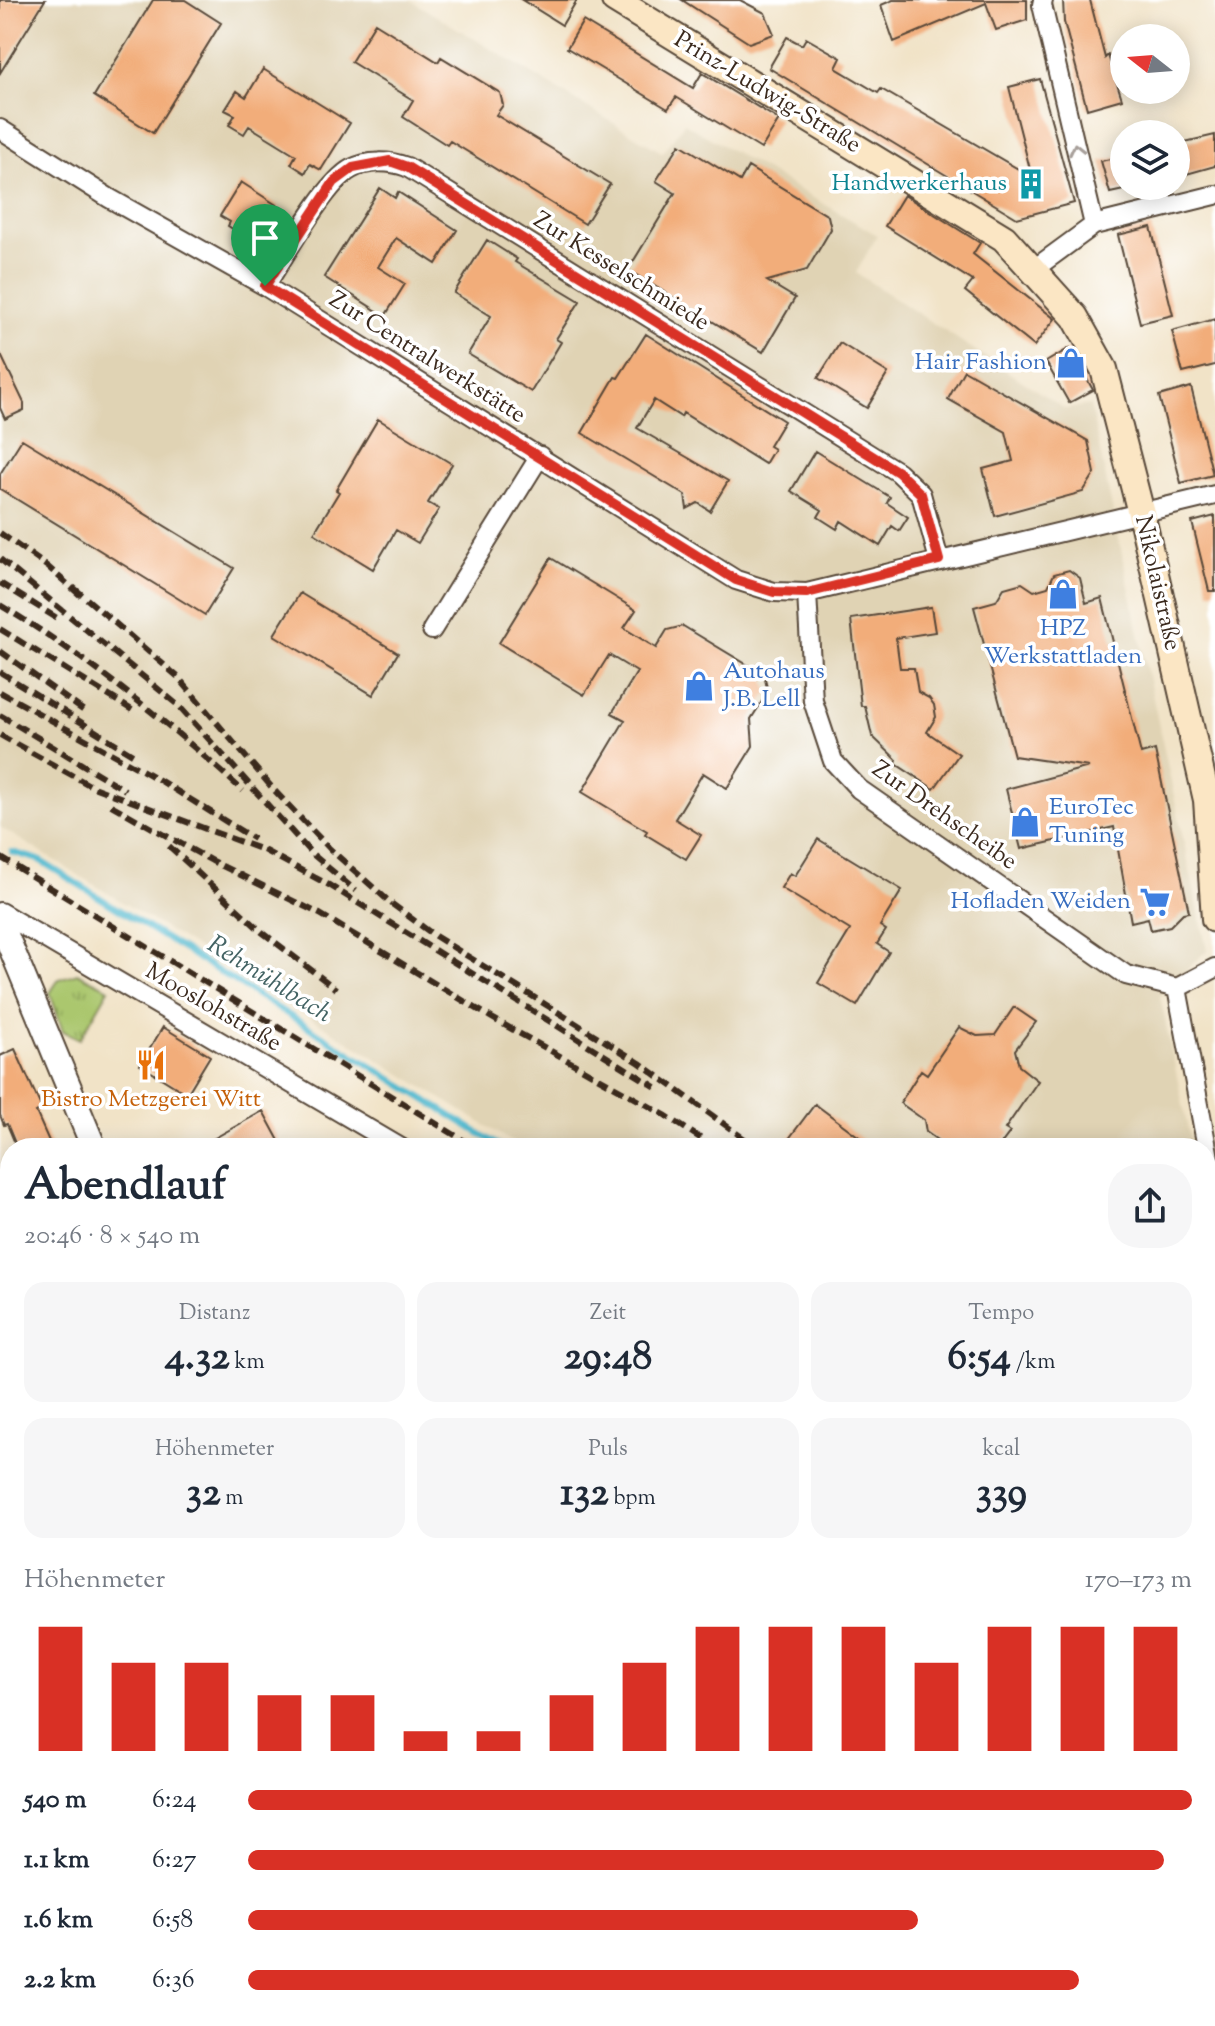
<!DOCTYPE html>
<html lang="de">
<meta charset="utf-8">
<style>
body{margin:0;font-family:"Sorts Mill Goudy",serif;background:#f6f6f7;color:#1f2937;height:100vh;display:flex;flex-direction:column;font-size:30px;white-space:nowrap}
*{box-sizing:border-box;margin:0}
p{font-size:26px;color:#747a83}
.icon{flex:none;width:44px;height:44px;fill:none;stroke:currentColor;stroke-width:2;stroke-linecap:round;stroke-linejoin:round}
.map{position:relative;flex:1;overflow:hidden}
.details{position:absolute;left:0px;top:1138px;width:1216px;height:888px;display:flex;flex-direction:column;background:#fff;border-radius:32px 32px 0 0;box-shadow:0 4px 20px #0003}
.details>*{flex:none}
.needle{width:52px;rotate:287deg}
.fabs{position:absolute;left:1110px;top:24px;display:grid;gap:16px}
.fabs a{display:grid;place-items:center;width:80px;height:80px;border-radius:50%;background:#fff;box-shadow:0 4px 20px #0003;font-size:40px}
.pin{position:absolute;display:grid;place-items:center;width:68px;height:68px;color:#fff;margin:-82px -34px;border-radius:50% 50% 50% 0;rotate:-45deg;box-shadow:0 0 8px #0007}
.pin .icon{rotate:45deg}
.round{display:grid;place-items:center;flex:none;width:84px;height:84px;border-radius:32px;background:#f6f6f7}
.headline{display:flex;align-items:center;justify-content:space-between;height:136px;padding:0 24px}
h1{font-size:44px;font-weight:700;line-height:60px}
.metrics{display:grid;grid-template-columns:repeat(3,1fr);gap:12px;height:136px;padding:8px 24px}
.metrics div{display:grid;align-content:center;border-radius:20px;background:#f6f6f7;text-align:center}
.metrics b{font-size:40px;font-weight:700}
.metrics small{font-size:22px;font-weight:400}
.metrics p{font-size:22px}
.chart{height:224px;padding:16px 24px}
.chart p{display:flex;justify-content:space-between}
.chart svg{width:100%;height:144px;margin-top:8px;stroke:#d93025;stroke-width:6}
ul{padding:0 24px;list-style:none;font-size:26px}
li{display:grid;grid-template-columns:128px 96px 1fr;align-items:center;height:60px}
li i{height:20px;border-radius:10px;background:#d93025}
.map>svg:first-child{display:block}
.built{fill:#e0d3b4}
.park{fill:url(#park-tufts);stroke:#737846;stroke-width:2}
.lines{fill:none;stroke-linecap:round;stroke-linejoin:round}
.stream{stroke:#4fb8cd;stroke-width:6}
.building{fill:#f2ad7a}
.minor-casing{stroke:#564637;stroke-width:22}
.tertiary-casing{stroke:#564637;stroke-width:28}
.secondary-casing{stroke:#564637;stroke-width:30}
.minor{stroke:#fff;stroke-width:18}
.tertiary{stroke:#fff;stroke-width:24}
.secondary{stroke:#fbe6c4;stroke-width:26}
.rail{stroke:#3b2a1e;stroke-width:6;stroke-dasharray:12 6;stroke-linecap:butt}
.oneway{stroke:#a79f9a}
.route-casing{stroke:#fff;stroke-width:16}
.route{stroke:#d93025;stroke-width:10}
.labels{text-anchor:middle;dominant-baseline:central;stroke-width:7;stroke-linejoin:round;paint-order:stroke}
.street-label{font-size:24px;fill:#3b2a1e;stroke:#fff}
.culture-label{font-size:24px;fill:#0d838f;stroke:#fff;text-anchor:end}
.shop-label{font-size:24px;fill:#366cbe;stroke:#fff;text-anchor:end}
.food-label{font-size:24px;fill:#c56008;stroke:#fff}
.water-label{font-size:26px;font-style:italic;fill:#436364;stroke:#fff}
</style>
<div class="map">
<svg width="1215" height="2026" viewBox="0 0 1215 2026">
<defs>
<pattern id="park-tufts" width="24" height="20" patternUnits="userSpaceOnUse" patternTransform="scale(2)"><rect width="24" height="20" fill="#abc76e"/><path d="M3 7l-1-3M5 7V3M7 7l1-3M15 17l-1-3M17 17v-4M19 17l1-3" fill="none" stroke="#8ca25a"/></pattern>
</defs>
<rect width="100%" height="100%" fill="#fff"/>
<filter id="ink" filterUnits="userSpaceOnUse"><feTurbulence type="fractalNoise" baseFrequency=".0125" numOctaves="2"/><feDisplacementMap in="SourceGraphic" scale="16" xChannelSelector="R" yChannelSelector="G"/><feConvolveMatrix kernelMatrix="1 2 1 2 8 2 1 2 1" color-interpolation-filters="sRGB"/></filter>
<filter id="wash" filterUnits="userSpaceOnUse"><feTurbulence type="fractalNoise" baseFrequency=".006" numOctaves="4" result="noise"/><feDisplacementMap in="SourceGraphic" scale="32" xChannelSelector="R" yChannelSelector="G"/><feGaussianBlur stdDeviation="1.8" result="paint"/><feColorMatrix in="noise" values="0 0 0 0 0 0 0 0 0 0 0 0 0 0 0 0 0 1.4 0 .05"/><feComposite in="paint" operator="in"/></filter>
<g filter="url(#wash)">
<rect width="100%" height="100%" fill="#f1e3c7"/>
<path class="built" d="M0 0H410L663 153 684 123 877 235 856 273 1065 409 1090 405 1207 950 1160 996 1192 1148H522L0 827Z"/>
<path class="park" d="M77 973 109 989 80 1039 63 1031 50 993 59 979Z"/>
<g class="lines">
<path class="stream" d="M12 852 39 860 503 1148"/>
</g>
<g id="blocks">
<path class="building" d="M0 0H45L0 73Z
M153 0H185L221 23 153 133 94 96Z
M522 0H577L562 25Z
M682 0H740L765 13 774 34 749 43Z
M893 0H1027V20L996 30 986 3 894 42 881 5Z
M1063 0H1090L1105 58 1108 55 1122 99 1087 109 1064 22Z
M583 21 693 88 702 73 779 120 761 149 676 97 668 109 567 48Z
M375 23 438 62 441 57 500 93 503 105 496 115 610 184 585 224 450 141 447 145 403 117 413 100 351 62Z
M787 37 802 45 806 38 841 58 836 68 878 93 881 89 1032 177 1009 87 1040 79 1074 203 1017 218 769 68Z
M263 69 350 123 321 170 310 164 305 173 291 164 296 155 249 126 244 134 229 125 235 115 225 110 237 91 246 97Z
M1215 135V166L1176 177V144Z
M680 144 740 181 748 167 828 216 831 229 807 270 767 281 795 298 763 352 628 270 675 193 656 181Z
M1124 156V190L1110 193 1101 161Z
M241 182 278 206 255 243 228 226 230 222 220 216Z
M380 188 395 198 398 192 457 230 436 264 396 238 378 267 405 284 385 316 324 277Z
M904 195 980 243 973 254 1055 319 1034 346 965 291 973 281 885 226Z
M1151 227 1173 315 1140 323 1118 235Z
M487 240 517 259 515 262 580 301 556 339 561 342 531 392 468 354 491 316 454 293Z
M1215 319V365L1183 373 1172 331Z
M646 334 784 421 769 446 774 449 765 464 683 413 681 417 654 400 637 428 728 481 710 511 698 503 687 509 685 495 582 433 615 377 618 378Z
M840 343 888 373 867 408 818 378Z
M1070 348 1093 390 1069 403 1046 362Z
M0 353 24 403V410L5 419 0 408Z
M964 370 1088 441 1095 473 1083 492 995 516 983 469 1013 461 1006 432 948 399Z
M1191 387 1213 475 1181 483 1159 396Z
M378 419 452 464 428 503 439 509 418 543 396 530 373 569 314 533 339 492 336 490Z
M22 439 234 568 205 615 0 489V474Z
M815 451 890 497 887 503 908 517 899 531 892 526 880 546 841 521 837 529 818 517 822 510 791 491Z
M1215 516V591H1209L1192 522Z
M551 558 636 610 624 628 656 648 667 630 683 626 764 675 768 692 751 719 753 746 727 788 703 773 675 819 701 835 686 859 645 834 647 831 582 792 625 720 612 713 637 672 609 655 584 695 499 643Z
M1069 570 1080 578 1086 603 1102 598 1141 754 1155 750 1189 912 1183 913 1170 926 1151 930 1148 918 1131 922 1114 827 1021 849 1006 789 1089 767 1014 756 974 607 996 601 1004 588 1022 583 1034 591 1048 587 1054 574Z
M300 593 398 653 373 695 274 635Z
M931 607 935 632 896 638 900 668H914L918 692 929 698 934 705 936 717 927 732 959 754 934 789 896 764 897 760 872 736 865 706H861L851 619Z
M818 839 902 890 880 926 886 930 877 944 889 952 857 1006 818 983 850 930 781 888 790 873 795 876Z
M1014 1007 1036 1022 1015 1050 1019 1066 1038 1081 1005 1129 1010 1132 998 1148 947 1147 926 1132 924 1120 900 1103 921 1070 927 1074 959 1027 977 1036 995 1035Z
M163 1027 210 1056 187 1094 140 1065Z
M15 1049 42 1109 36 1112 52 1148H17L7 1124 4 1125 0 1115V1056Z
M815 1104 874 1148H798L788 1140Z
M263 1111 283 1148H197Z"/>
</g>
</g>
<g filter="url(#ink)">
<use href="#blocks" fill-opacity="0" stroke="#564637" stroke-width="2"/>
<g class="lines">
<g class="minor-casing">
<path id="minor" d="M1043 0 1042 5 1094 225
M0 129 109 198 265 286 736 580 774 592 807 593 1215 495
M1034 269 1094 225 1215 195
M265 286C284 258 325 183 351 169 368 160 390 161 407 167L898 472 921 494 939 560
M807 593 813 701 833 761 859 789 1126 975 1177 988 1215 968
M432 630 540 456
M0 912 401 1148
M1177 988 1215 1190
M0 1277 10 1275
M0 1329 10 1381
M1206 1661 1215 1666
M0 1664 10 1660
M193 2016 196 2026
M740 2016 747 2026
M241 2026 271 2016"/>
</g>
<g class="tertiary-casing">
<path id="tertiary" d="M0 921 94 1148
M1194 2016 1204 2026"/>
</g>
<g class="secondary-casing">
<path id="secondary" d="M615 0 1004 238 1075 317 1104 369 1141 513 1207 800 1215 919
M1206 1566 1215 1560
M636 2026 644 2016"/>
</g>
<use href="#minor" class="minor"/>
<use href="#tertiary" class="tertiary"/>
<use href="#secondary" class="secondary"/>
<path class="rail" d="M0 533 48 567 81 596
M0 559 179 706 311 853 356 891
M0 583 60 620
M73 587 178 677 274 790 330 849 392 904 435 936 640 1063 757 1148
M0 605C87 657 169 723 243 791
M0 629 132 710
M0 651 84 711
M0 672 134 755
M0 692 156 778 254 839
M0 715 125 790
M0 735 93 787 265 851 329 885 656 1087
M111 805 212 861 320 914 492 1018 665 1115 715 1148
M169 846 262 932 336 989
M0 857 476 1148
M1206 1597 1215 1602
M1206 1611 1215 1617"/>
</g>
<defs><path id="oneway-chevron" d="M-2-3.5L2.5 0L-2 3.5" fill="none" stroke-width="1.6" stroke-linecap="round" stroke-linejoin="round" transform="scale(2)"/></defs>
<use class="oneway" href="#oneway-chevron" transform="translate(1076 149) rotate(-103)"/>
</g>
<g class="lines" filter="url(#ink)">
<g class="route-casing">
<path id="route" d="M390 161 407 167 898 472 921 494 939 560 807 593 774 592 736 580 265 286 334 182 353 168Z"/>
</g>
<use href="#route" class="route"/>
</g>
<defs>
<g id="building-bare" transform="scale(2.4)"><path d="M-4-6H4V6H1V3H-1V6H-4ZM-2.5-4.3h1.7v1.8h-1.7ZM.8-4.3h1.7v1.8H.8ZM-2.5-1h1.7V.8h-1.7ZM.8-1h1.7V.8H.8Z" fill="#0f9aa8" stroke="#fff" stroke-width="2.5" paint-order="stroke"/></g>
<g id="shop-bare" transform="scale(2.4)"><path d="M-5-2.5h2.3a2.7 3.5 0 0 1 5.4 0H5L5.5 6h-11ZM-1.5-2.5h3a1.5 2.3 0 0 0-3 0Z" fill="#3f7fe0" stroke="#fff" stroke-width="2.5" paint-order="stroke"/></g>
<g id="supermarket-bare" transform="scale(2.4)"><path d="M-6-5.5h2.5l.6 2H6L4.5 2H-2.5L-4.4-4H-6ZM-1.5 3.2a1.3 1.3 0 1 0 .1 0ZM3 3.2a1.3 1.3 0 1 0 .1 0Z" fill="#3f7fe0" stroke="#fff" stroke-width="2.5" paint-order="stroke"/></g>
<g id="restaurant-bare" transform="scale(2.4)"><path d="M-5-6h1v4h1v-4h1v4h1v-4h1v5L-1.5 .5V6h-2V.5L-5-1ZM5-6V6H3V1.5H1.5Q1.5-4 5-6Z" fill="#e8710a" stroke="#fff" stroke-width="2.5" paint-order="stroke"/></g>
</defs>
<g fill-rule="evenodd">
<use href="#building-bare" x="1031" y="184"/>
<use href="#shop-bare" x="1071" y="363"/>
<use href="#shop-bare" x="1063" y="594"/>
<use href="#shop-bare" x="699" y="686"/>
<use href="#shop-bare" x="1025" y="822"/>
<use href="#supermarket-bare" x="1155" y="902"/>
<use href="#restaurant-bare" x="151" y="1065"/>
</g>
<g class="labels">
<g class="street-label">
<text transform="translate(767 93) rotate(31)">Prinz-Ludwig-Straße</text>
<text transform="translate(621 272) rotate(32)">Zur Kesselschmiede</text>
<text transform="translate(427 358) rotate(32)">Zur Centralwerkstätte</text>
<text transform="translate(1157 583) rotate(77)">Nikolaistraße</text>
<text transform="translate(944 816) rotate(35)">Zur Drehscheibe</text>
<text transform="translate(213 1008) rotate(30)">Mooslohstraße</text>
</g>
<g class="culture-label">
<text x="1007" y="184">Handwerkerhaus</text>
</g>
<g class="shop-label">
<text x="1047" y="363">Hair Fashion</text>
<text x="1063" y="629" text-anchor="middle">HPZ<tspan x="1063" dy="28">Werkstattladen</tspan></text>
<text x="723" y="672" text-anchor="start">Autohaus<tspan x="723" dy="28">J.B. Lell</tspan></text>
<text x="1049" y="808" text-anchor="start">EuroTec<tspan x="1049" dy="28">Tuning</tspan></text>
<text x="1131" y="902">Hofladen Weiden</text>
</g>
<g class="food-label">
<text x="151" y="1100">Bistro Metzgerei Witt</text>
</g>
<g class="water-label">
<text transform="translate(269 980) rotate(32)">Rehmühlbach</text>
</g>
</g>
</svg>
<div class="fabs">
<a><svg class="needle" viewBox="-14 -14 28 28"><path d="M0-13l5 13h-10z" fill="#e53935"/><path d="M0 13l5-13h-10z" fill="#747a83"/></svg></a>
<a><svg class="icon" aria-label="layers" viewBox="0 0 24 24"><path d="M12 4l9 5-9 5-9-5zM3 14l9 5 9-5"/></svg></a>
</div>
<div class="pin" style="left:265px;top:286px;background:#1e9e55"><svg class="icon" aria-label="arrive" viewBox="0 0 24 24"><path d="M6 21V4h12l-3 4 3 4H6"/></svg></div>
<section class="details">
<div class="headline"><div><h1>Abendlauf</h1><p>20:46 · 8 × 540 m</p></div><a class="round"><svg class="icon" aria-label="share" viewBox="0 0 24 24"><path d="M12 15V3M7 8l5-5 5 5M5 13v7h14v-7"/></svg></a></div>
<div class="metrics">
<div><p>Distanz</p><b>4.32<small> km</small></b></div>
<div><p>Zeit</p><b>29:48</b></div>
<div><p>Tempo</p><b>6:54<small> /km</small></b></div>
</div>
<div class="metrics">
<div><p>Höhenmeter</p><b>32<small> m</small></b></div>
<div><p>Puls</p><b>132<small> bpm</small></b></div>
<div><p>kcal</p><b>339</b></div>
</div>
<div class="chart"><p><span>Höhenmeter</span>170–173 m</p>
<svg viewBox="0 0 160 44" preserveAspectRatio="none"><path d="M5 44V6M15 44V17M25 44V17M35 44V27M45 44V27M55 44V38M65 44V38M75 44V27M85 44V17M95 44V6M105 44V6M115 44V6M125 44V17M135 44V6M145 44V6M155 44V6"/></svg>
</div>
<ul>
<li><b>540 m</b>6:24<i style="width:100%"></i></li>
<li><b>1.1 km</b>6:27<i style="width:97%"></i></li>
<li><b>1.6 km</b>6:58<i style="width:71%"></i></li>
<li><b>2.2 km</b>6:36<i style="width:88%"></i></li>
</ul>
</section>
</div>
